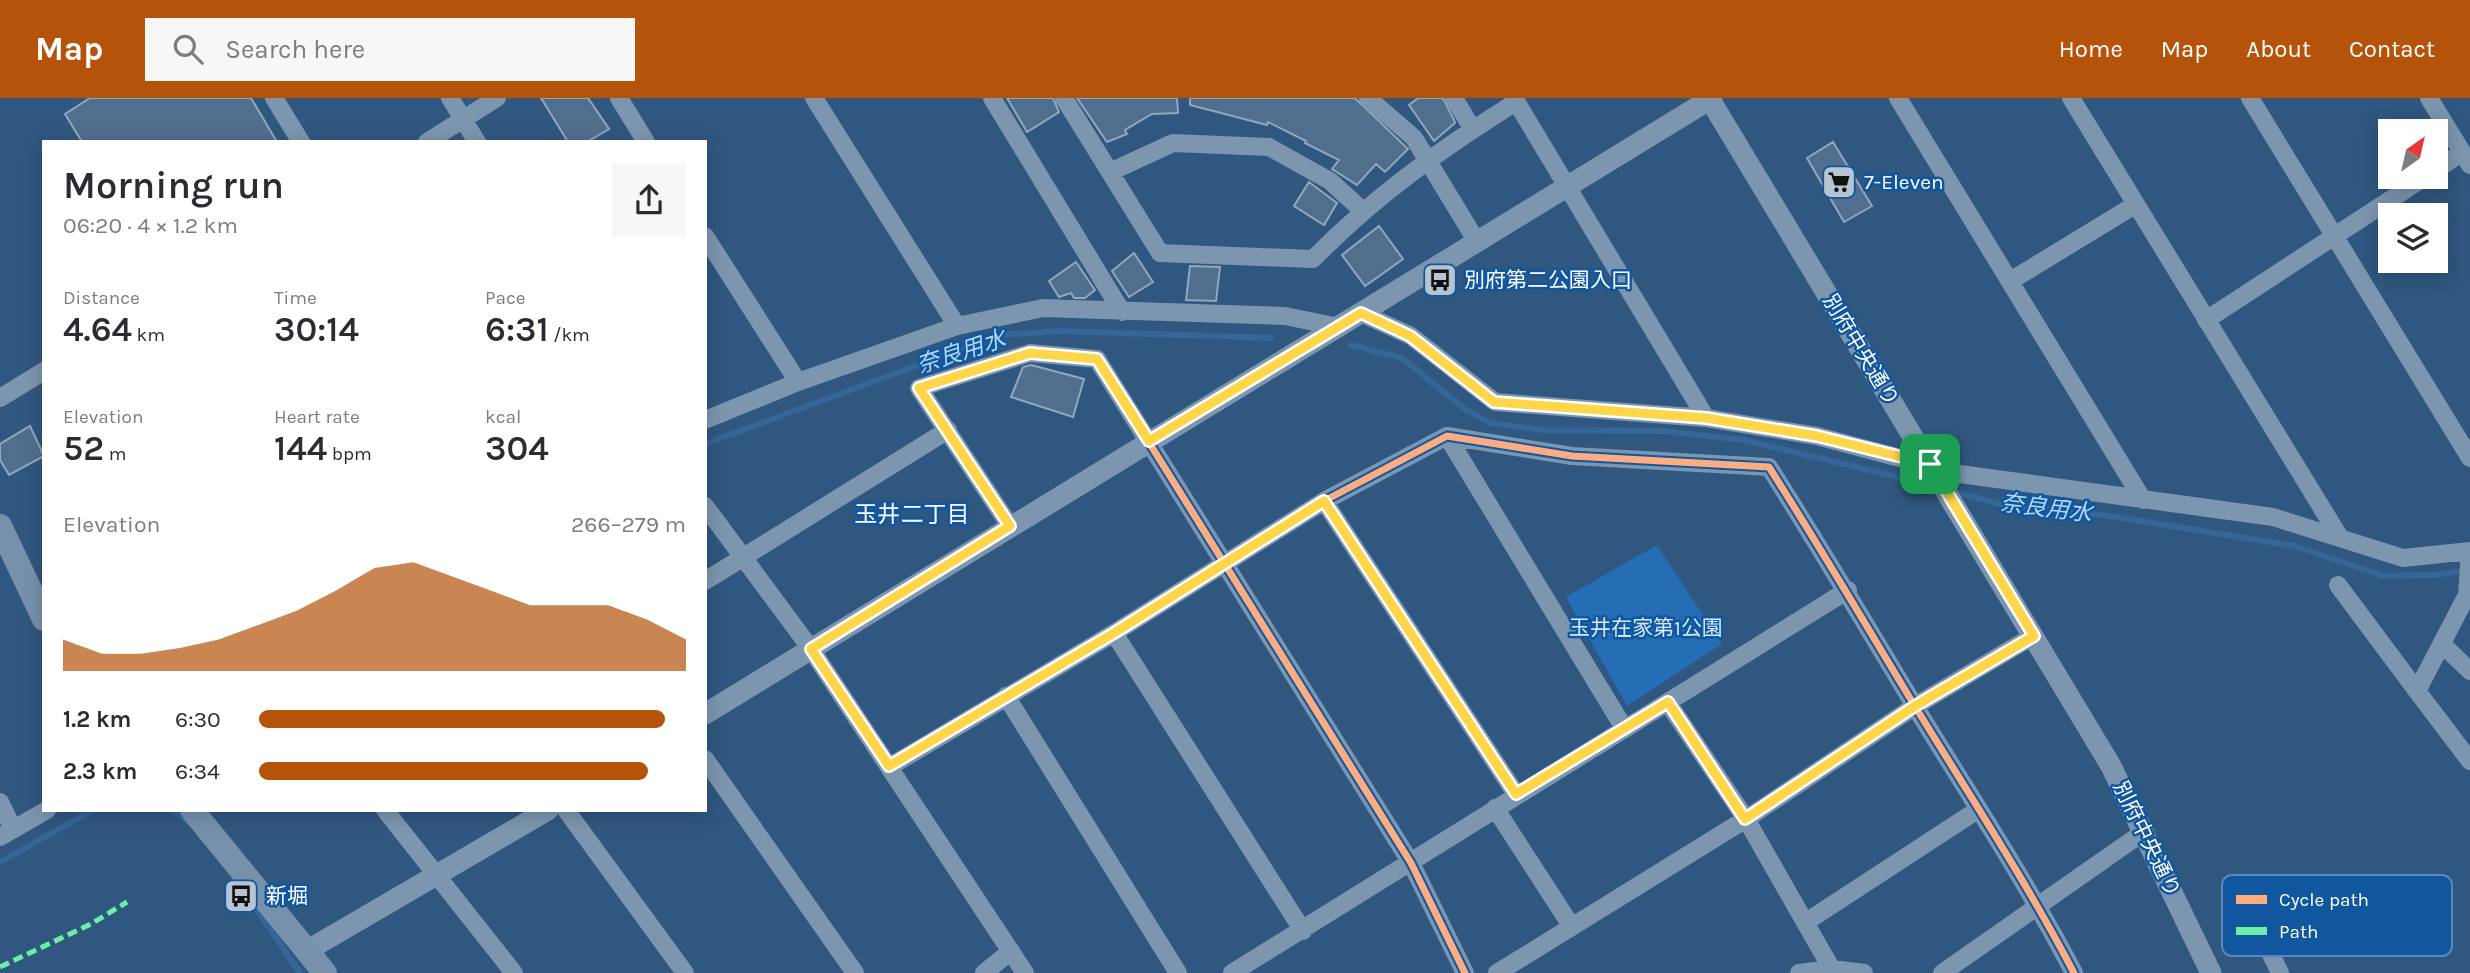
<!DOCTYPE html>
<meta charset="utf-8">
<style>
body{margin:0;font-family:Karla,"Noto Sans JP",sans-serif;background:#f7f7f7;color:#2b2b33;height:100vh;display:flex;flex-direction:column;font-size:26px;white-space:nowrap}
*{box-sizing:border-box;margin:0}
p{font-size:23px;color:#7c7c81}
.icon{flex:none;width:38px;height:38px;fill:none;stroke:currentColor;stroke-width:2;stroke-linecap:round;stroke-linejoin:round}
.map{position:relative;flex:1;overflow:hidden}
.side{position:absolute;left:42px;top:42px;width:665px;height:672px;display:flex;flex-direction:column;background:#fff;border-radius:0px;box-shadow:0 4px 18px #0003}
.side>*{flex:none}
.needle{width:46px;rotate:34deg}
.tools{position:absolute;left:2378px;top:21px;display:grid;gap:14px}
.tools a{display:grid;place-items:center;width:70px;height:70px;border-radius:0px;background:#fff;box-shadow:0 4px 18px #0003;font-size:35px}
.pin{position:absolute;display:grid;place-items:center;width:60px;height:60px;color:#fff;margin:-30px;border-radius:14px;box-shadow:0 4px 10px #0006}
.round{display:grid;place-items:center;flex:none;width:74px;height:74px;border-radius:0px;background:#f7f7f7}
.overview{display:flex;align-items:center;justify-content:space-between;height:119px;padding:0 21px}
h1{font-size:38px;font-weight:600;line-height:52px}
.metrics{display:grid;grid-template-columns:repeat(3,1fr);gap:10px;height:119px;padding:7px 21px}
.metrics div{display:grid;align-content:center}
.metrics b{font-size:35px;font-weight:600}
.metrics small{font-size:19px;font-weight:400}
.metrics p{font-size:19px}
.chart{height:196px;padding:14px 21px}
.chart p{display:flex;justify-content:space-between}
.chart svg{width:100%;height:126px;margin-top:7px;fill:#b45309;opacity:.7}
ul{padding:0 21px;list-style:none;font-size:23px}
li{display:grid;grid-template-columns:112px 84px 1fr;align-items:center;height:52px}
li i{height:18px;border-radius:9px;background:#b45309}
header{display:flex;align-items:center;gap:42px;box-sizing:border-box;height:98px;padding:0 35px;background:#b45309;color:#fff}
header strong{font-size:33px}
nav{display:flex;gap:38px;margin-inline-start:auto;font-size:24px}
.search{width:490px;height:63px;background:#f7f7f7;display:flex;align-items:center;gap:18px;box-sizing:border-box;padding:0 24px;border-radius:0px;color:#7c7c81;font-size:26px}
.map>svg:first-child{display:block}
.green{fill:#256eb5}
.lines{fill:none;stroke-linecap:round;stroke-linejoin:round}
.stream{stroke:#356699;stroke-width:6}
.building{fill:#506f8e;stroke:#91a7bd;stroke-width:2}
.minor{stroke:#7c96af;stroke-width:18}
.tertiary{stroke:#7c96af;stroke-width:21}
.secondary{stroke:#7791ad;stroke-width:24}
.quiet{stroke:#6deda7;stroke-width:5;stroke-dasharray:10 5;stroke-linecap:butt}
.cycleway-casing{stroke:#10579f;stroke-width:11}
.cycleway{stroke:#ffac80;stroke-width:7}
.route-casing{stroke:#fff;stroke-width:14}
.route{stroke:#ffd54a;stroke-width:9}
.labels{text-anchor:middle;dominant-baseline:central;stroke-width:5;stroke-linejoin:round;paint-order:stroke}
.poi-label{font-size:21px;fill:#fff;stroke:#10579f;text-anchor:start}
.street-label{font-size:21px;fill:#fff;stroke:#10579f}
.park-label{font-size:21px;fill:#d1e8fe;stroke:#10579f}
.water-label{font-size:23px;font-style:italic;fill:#b4d9fb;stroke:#10579f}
.neighbourhood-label{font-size:23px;fill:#fff;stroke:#10579f}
.key{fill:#10579f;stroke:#5889bc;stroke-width:2}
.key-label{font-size:19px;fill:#fff}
</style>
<header>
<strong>Map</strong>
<div class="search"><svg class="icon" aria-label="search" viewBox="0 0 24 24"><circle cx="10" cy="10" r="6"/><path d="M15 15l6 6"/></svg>Search here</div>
<nav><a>Home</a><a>Map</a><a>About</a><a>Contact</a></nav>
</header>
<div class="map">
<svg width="2470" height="875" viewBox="0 0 2470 875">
<rect width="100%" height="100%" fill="#30577f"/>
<path class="green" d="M1657 447 1722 546 1627 608 1566 499Z"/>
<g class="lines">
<path class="stream" d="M1351 247 1402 260 1466 312 1491 325 1543 332 1663 333 1744 342 1935 388
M705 346 999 237 1060 233 1271 240
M1952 393 2004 407 2103 417 2295 448 2383 478 2436 477 2467 472
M174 712 189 725
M0 764 93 712
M248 799 300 875"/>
</g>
<path class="building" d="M90 0H251L277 44H82L65 16Z
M541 0H588L609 31 587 44H568Z
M1007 0H1053L1059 14 1027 34Z
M1077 0H1177L1178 15 1152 16 1125 32 1127 36 1107 44Z
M1190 0H1355L1408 51 1385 74 1376 66 1357 87 1332 71 1339 62 1305 45 1306 43 1268 24 1267 27 1190 7Z
M1418 0H1443L1454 22 1455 25 1434 43 1409 7Z
M1833 44 1872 108 1844 124 1807 60Z
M1309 84 1337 105 1324 127 1294 108Z
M1379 128 1403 161 1365 188 1342 157Z
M1134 155 1153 184 1129 199 1112 173Z
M1076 164 1095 192 1085 200H1074L1071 195 1059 199 1049 183Z
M1190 168 1220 169 1216 203 1186 202Z
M1031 267 1084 281 1073 319 1011 299 1023 269Z
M30 328 44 358 9 377 0 362V346Z"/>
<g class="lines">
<path class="minor" d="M274 0 301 44
M450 0 477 44
M619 0 646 44
M814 0 957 228
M992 0 1122 214
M1064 0 1160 155 1313 161C1377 96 1440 52 1516 4
M1368 0 1414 40 1477 144
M1454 0 1473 32
M1514 0 1706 320
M1898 0 2143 402
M2071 0 2339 438
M2250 0 2470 360
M2429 0 2470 67
M427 44 497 0
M2436 72 2462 54
M1110 74 1173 45 1269 49 1330 83 1362 112
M705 138 798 284
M2010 183 2135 107
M1361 215 1411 238 1495 304 1706 320 1817 338 1960 376 2273 419 2403 460 2470 453
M2206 222 2425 79
M0 300 44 273
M705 322 798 284 957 228 1043 210 1285 218 1339 229
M1447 338 1624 630
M1324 403 1516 696
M705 408 811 551 1025 875
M1010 428 919 290 1030 255 1097 261 1411 765 1465 875
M2470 453 2467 497 2417 593 2470 663
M705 483 948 332
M2338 487 2417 593
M1114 535 1303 833
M2442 546 2470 573
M1006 598 1178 875
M1668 605 1746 721 1834 875
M705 661 855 875
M889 669 1114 535 1324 403 1447 338 1572 358 1769 369C1820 449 1867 529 1916 610 1970 698 2026 783 2074 875
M0 704 13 731
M1495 710 1572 829
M385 712 514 875
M566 712 685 875
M0 739 47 712
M1806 824 1979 711
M2259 831 2280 875
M984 875 1011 853
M1232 875 1848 492
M1497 875 1746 721 1915 608 2033 538
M1799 875 1832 871 1864 875
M1942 875 2145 733"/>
<path class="tertiary" d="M1709 0 2111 668 2211 875
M705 616 1712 0
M308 852 548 712"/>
<path class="secondary" d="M0 428 44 521
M192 712 325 875"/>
<path class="quiet" d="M0 869 91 826 127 804"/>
<g class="cycleway-casing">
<path id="cycleway" d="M1010 428 919 290 1030 255 1097 261 1411 765 1465 875
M889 669 1114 535 1324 403 1447 338 1572 358 1769 369C1820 449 1867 529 1916 610 1970 698 2026 783 2074 875"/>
</g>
<use href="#cycleway" class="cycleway"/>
</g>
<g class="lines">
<g class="route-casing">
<path id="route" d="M1361 215 1410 238 1494 304 1706 320 1817 338 1930 366 2034 538 1915 608 1745 721 1668 604 1516 696 1324 403 1114 535 889 668 811 551 1010 428 919 290 1030 255 1097 261 1149 343Z"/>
</g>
<use href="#route" class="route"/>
</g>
<defs>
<g id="supermarket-square" transform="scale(1.75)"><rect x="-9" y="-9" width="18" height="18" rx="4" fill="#b7c4d2" stroke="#10579f"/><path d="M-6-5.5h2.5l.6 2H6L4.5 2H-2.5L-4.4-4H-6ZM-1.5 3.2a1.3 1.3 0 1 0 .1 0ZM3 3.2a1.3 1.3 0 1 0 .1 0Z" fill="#111"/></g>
<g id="bus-square" transform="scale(1.75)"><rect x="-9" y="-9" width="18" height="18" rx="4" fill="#b7c4d2" stroke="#10579f"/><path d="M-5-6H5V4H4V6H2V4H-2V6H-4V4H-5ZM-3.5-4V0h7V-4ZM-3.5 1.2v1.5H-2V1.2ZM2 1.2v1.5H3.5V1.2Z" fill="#111"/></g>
</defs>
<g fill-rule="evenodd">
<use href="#supermarket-square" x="1839" y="84"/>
<use href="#bus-square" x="1440" y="182"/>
<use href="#bus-square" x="241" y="798"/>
</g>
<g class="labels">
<g class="poi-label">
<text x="1864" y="84">7-Eleven</text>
<text x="1464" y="182">別府第二公園入口</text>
<text x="266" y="798">新堀</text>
</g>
<g class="street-label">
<text transform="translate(1861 252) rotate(59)">別府中央通り</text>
<text transform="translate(2147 741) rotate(64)">別府中央通り</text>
</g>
<g class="park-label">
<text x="1646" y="530">玉井在家第1公園</text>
</g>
<g class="water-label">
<text transform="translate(961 254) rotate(-18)">奈良用水</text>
<text transform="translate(2046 410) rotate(7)">奈良用水</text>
</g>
<g class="neighbourhood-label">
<text x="912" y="416">玉井二丁目</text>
</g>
</g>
<rect x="2222" y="777" width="230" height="81" rx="10" class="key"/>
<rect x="2236" y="797" width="31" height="9" fill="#ffac80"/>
<rect x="2236" y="829" width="31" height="8" fill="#6deda7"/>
<g class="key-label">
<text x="2279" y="808">Cycle path</text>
<text x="2279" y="840">Path</text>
</g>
</svg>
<div class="tools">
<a><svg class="needle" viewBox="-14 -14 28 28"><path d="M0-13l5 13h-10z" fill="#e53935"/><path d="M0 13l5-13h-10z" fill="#7c7c81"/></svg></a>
<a><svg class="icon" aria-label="layers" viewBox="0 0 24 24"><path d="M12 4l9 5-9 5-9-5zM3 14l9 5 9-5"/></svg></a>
</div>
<div class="pin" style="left:1930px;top:366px;background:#1e9e55"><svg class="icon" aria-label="arrive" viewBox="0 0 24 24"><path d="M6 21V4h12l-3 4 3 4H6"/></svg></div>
<section class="side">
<div class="overview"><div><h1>Morning run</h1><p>06:20 · 4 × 1.2 km</p></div><a class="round"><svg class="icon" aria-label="share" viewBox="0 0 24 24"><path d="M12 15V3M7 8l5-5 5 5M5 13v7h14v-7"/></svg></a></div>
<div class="metrics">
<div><p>Distance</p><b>4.64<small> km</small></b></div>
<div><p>Time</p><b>30:14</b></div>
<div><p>Pace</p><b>6:31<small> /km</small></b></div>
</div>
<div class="metrics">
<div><p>Elevation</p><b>52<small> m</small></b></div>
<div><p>Heart rate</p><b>144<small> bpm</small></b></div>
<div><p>kcal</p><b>304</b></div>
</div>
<div class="chart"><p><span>Elevation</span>266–279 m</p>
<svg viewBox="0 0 160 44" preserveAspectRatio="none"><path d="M0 44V33L10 38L20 38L30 36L40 33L50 28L60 23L70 16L80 8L90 6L100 11L110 16L120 21L130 21L140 21L150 26L160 33V44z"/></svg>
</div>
<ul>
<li><b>1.2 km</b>6:30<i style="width:95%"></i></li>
<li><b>2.3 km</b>6:34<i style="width:91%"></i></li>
</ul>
</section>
</div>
